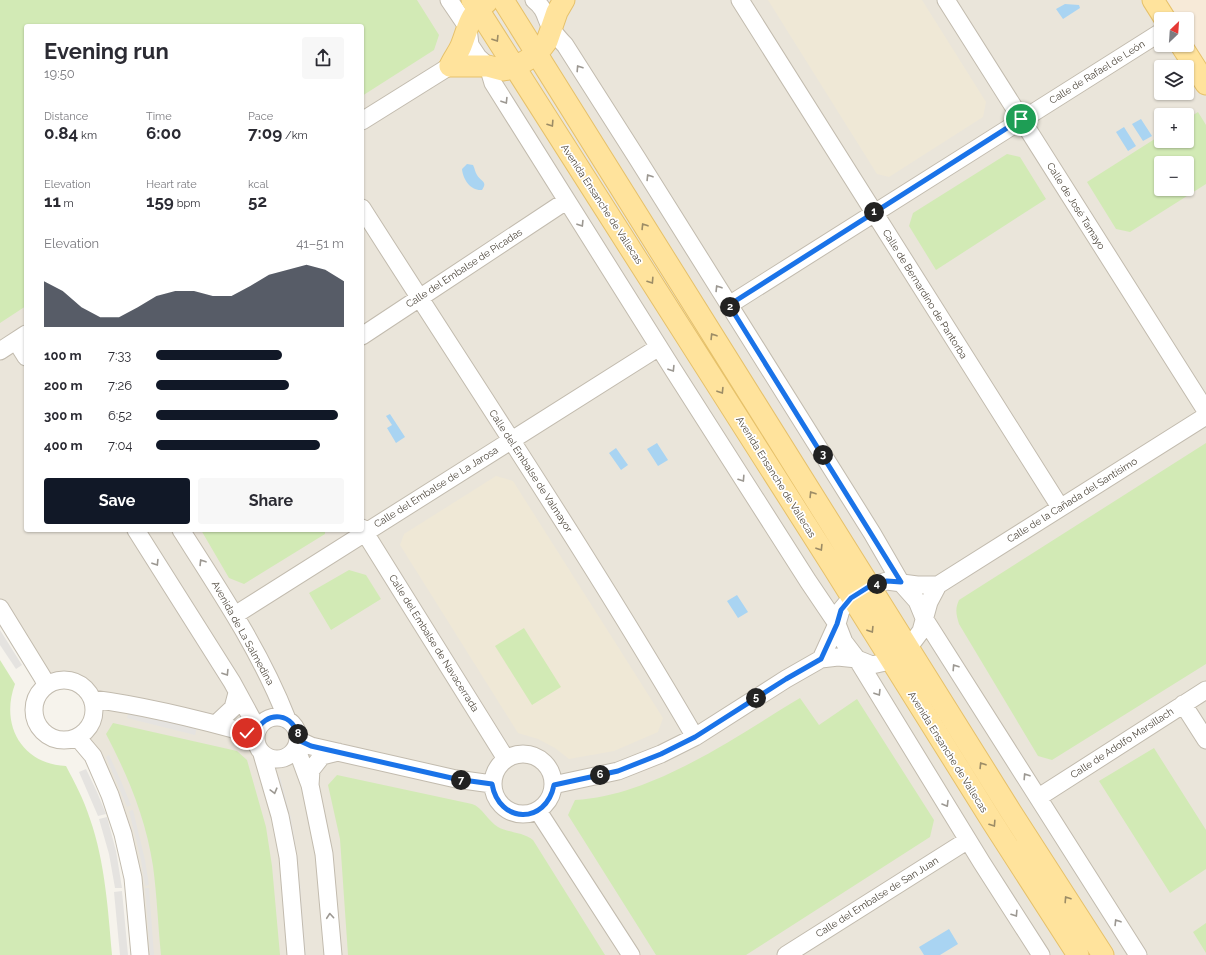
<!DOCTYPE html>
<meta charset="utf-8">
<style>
body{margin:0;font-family:Raleway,sans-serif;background:#f7f7f7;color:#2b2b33;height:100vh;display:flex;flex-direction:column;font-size:15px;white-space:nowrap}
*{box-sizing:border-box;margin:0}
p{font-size:13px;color:#7c7c81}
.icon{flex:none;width:22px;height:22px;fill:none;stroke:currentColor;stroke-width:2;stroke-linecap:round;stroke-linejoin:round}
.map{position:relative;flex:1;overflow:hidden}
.panel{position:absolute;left:24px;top:24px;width:340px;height:508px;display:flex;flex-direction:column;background:#fff;border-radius:4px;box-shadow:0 1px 3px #0004}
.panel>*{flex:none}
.needle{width:26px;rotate:25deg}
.buttons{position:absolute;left:1154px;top:12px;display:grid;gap:8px}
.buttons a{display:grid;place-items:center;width:40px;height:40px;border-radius:4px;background:#fff;box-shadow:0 1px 3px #0004;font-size:20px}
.pin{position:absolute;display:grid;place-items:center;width:34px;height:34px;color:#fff;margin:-17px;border:2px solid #fff;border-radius:50%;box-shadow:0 1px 4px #0007}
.km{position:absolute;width:20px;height:20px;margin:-10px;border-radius:50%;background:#222;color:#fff;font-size:11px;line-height:20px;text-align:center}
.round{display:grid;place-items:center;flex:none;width:42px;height:42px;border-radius:4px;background:#f7f7f7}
.headline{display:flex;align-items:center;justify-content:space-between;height:68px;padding:0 20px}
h1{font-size:22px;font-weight:700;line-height:30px}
.metrics{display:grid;grid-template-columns:repeat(3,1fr);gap:6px;height:68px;padding:4px 20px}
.metrics div{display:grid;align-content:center}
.metrics b{font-size:17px;font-weight:700}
.metrics small{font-size:11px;font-weight:400}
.metrics p{font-size:11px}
.chart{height:112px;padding:8px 20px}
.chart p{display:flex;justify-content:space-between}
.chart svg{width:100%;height:72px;margin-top:4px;fill:#111827;opacity:.7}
.action{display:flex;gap:8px;margin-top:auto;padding:8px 20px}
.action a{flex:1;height:46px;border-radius:4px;background:#111827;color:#fff;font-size:16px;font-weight:700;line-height:46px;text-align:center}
.action a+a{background:#f7f7f7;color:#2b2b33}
ul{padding:0 20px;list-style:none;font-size:13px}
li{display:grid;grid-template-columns:64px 48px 1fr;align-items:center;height:30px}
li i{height:10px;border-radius:5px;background:#111827}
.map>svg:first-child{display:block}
.residential{fill:#eae5da;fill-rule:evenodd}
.commercial{fill:#f7ead8}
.education{fill:#efe8d6}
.green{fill:#d2eab5;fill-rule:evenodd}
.parking{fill:#e5e3e0}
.water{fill:#a9d4f2}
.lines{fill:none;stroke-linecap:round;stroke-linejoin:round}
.minor-casing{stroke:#c2bbae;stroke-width:19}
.major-casing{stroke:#e6c16a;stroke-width:23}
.minor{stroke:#fff;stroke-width:17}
.major{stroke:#ffe39c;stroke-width:21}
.oneway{stroke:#9c8c66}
.oneway2{stroke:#9c9892}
.route-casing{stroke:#fff;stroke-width:8}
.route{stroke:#1a73e8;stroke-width:5}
.labels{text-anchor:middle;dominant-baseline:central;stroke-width:3.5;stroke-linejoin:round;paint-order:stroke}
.street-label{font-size:10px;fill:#4b4439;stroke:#fff}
</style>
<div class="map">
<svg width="1206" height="955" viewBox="0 0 1206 955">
<rect width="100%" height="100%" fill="#f6f3ec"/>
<path class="residential" d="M0 0H1153L1161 19V45H1181L1206 84V955H140L133 878 84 733 90 725 94 716V705L88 693 81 686 72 681 64 680 54 682 46 686 0 608ZM26 26H362V530H26ZM1161 67H1187V93H1161ZM1161 115H1187V141H1161ZM1161 163H1187V189H1161Z"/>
<path class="commercial" d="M1153 0H1206V84L1187 45V19H1165Z"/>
<path class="education" d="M768 0H922L986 102 983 117 889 177 877 174Z
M496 476 513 481 663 718 658 732 614 751 569 759 555 748 538 739 518 733 400 545 404 534Z"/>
<path class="green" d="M0 0H417L439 35 434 50 362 96V26H26V306L0 323Z
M1198 112 1206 125V184L1130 232 1116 229 1087 182 1161 135V141H1187V119ZM1161 163H1187V189H1161Z
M1007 154 1020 157 1046 199 936 270 909 226 913 213Z
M1206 443V664L1052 760 1038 756 959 624C956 614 955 609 959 600Z
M201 530H325V534L244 584 229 578Z
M349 570 366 575 381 599 331 630 309 593Z
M524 628 561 687 532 705 495 646Z
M0 660 15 684C0 724 21 764 66 766 75 783 84 800 90 819 105 862 108 909 112 955H0Z
M800 698 819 725 857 699 934 820 930 837 746 955H656L568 815 575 800C653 796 735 737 800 698Z
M113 723 237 751 247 760 266 827 272 866 280 955H161C158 925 157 896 153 866 146 819 128 776 106 734Z
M1154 748 1206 830V869L1170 893 1099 781Z
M337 775 472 804C482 807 488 821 498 827 509 833 523 832 533 840L605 955H348L340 839 328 785Z
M1206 923V953L1193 932Z"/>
<path class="parking" d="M0 630 22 665 16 669 0 645Z
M129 710 197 726 195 735 127 718Z
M109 755 121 781 131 805 127 807 106 757Z
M86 769 97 792 106 814 98 816 79 772Z
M280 777 291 818 298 859 306 955H302L276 778Z
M133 810 145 860 149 885 145 886 141 860 129 811Z
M107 817 116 851 122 888H115L109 854 99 819Z
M145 888H149L154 955H150Z
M122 891 128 955H120L114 892Z"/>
<path class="water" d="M1065 4 1079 5 1080 8 1063 19 1056 9Z
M1141 119 1152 136 1143 141 1132 124Z
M1124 127 1136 146 1128 151 1116 132Z
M467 164 473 165C475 169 475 172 477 175 481 182 488 181 482 190 471 191 463 180 462 169Z
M390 414 405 437 396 443 387 428 392 425 386 416Z
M657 443 668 460 658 466 647 449Z
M616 448 628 465 621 470 609 453Z
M737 595 748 612 738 618 727 601Z
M949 929 958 944 940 955H924L919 947Z"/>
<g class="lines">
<g class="minor-casing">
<path id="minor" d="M449 0 468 28 470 45 478 57 488 66 493 83 674 371 808 581 837 624 844 642 857 659 982 863 1041 955
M534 0C547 10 545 19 552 30 556 35 560 40 565 45L637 158 872 533 901 583 917 601 924 618 1138 955
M740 0 1060 507
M946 0 1206 411
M362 121 450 66
M362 208C474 384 590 557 695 737
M729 305 1161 32
M362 336 566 201
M16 341 26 357
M0 351 26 334
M362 528 506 759
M136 530 232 682 257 728
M181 530C220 591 261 652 287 719
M938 585 1206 416
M0 608 43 678 46 686
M235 615 659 347
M34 710a30 30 0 1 1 60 0a30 30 0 1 1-60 0Z
M92 699C147 706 202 720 255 735
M1183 704 1206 740
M256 738a21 21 0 1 1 42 0a21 21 0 1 1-42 0Z
M216 724 233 708 237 693
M77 737 93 756 110 795 123 834 133 878 140 955
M298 740 311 746 456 779 492 784
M296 747 310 785 324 854 333 955
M493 784a30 30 0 1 1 60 0a30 30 0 1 1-60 0Z
M262 754 280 816 288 857 296 955
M310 785 311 770 322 756 338 752
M553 785 618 771 661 754 695 737 786 679 821 659 838 657 857 659 872 665 890 661 909 647 921 631 929 602 938 585H917L887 581 870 586 851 598 841 610 837 624 821 659
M1039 797 1206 690
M538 811 631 955
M786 955 968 840"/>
</g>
<g class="major-casing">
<path id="major" d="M472 0 833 567 993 823 1078 955
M503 0 1011 812 1103 955
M1153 0 1165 19
M1181 45 1206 84
M450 66H488L503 70 514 68 537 54 547 41 557 12 564 0
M450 66C453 59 458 53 461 46 468 29 469 14 486 3"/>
</g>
<use href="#minor" class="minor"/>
<use href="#major" class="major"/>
</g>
<defs><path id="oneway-chevron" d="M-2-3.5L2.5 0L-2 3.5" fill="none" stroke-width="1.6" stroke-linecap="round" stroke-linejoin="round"/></defs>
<g class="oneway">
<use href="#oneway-chevron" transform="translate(496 39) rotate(58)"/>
<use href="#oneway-chevron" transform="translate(551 124) rotate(57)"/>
<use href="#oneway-chevron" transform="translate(644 226) rotate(-122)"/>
<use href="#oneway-chevron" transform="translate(651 281) rotate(57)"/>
<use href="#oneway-chevron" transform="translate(713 336) rotate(-122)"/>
<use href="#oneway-chevron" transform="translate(721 391) rotate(58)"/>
<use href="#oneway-chevron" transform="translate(812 494) rotate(-122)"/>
<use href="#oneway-chevron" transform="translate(820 548) rotate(58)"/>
<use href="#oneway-chevron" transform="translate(871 630) rotate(58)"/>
<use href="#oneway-chevron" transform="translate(982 765) rotate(-122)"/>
<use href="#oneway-chevron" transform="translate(993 824) rotate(57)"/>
<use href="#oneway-chevron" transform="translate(1067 899) rotate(-123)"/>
</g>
<g class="oneway2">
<use href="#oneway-chevron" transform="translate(579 68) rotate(-123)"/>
<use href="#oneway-chevron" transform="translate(505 101) rotate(58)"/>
<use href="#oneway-chevron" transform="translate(649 177) rotate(-122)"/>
<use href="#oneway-chevron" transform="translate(581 224) rotate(58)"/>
<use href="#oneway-chevron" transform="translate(718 288) rotate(-122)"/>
<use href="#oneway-chevron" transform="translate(672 369) rotate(58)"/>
<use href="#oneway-chevron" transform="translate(742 479) rotate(57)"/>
<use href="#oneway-chevron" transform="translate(202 562) rotate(-122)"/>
<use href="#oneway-chevron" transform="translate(156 563) rotate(58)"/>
<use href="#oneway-chevron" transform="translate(955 667) rotate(-123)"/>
<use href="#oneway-chevron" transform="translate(226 673) rotate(58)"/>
<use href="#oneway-chevron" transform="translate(878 693) rotate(58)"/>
<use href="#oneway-chevron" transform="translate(1026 776) rotate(-123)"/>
<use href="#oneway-chevron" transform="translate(274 791) rotate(75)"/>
<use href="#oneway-chevron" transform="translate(946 804) rotate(59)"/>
<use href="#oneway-chevron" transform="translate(1015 914) rotate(57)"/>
<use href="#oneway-chevron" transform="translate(330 916) rotate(-95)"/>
<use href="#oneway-chevron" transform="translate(1117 922) rotate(-122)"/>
</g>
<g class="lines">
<g class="route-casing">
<path id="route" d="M247 733 255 735C264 708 297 712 298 740L311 746 456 779 492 784C499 824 546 825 554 785L618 771 661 754 695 737 786 679 821 659 837 624 841 610 851 598 870 586 887 581 901 582 729 305 1021 119"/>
</g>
<use href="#route" class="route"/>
</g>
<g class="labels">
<g class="street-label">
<text transform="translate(1097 72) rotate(-32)">Calle de Rafael de León</text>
<text transform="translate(602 204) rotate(57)">Avenida Ensanche de Vallecas</text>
<text transform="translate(1076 206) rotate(58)">Calle de José Tamayo</text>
<text transform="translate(464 268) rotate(-33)">Calle del Embalse de Picadas</text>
<text transform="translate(925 294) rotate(58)">Calle de Bernardino de Pantorba</text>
<text transform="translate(531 471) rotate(57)">Calle del Embalse de Valmayor</text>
<text transform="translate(776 477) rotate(58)">Avenida Ensanche de Vallecas</text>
<text transform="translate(436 487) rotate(-32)">Calle del Embalse de La Jarosa</text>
<text transform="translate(1072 500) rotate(-32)">Calle de la Cañada del Santísimo</text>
<text transform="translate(243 633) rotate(61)">Avenida de La Salmedina</text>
<text transform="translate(434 643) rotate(58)">Calle del Embalse de Navacerrada</text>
<text transform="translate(1122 743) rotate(-33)">Calle de Adolfo Marsillach</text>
<text transform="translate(948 752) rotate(58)">Avenida Ensanche de Vallecas</text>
<text transform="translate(877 897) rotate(-32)">Calle del Embalse de San Juan</text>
</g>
</g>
</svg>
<div class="buttons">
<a><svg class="needle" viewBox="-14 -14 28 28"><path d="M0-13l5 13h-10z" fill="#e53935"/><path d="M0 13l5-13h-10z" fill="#7c7c81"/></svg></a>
<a><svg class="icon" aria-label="layers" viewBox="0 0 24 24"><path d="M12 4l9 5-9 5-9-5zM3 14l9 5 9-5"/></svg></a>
<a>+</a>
<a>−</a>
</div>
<div class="pin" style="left:1021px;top:119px;background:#1e9e55"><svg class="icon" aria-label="arrive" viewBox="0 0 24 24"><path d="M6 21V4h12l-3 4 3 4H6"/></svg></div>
<div class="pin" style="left:247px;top:733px;background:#d93025"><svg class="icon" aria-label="check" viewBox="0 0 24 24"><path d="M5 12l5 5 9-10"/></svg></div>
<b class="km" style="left:874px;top:212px">1</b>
<b class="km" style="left:730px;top:307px">2</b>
<b class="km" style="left:823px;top:455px">3</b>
<b class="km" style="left:877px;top:584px">4</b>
<b class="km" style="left:756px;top:698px">5</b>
<b class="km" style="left:600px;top:775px">6</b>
<b class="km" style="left:461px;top:780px">7</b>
<b class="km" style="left:298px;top:734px">8</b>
<section class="panel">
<div class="headline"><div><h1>Evening run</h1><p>19:50</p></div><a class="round"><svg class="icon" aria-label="share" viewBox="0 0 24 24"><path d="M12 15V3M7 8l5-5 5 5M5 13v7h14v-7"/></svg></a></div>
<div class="metrics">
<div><p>Distance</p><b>0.84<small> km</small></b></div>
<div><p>Time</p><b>6:00</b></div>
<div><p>Pace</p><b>7:09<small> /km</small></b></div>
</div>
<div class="metrics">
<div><p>Elevation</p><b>11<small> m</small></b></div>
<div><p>Heart rate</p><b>159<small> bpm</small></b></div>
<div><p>kcal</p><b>52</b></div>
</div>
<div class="chart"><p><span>Elevation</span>41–51 m</p>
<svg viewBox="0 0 160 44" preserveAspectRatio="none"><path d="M0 44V16L10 22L20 32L30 38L40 38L50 32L60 25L70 22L80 22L90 25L100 25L110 19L120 12L130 9L140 6L150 9L160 16V44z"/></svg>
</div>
<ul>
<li><b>100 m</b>7:33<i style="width:67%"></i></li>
<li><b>200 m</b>7:26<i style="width:71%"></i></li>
<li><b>300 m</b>6:52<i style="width:97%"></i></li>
<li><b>400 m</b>7:04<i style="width:87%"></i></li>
</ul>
<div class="action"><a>Save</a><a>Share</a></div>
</section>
</div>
